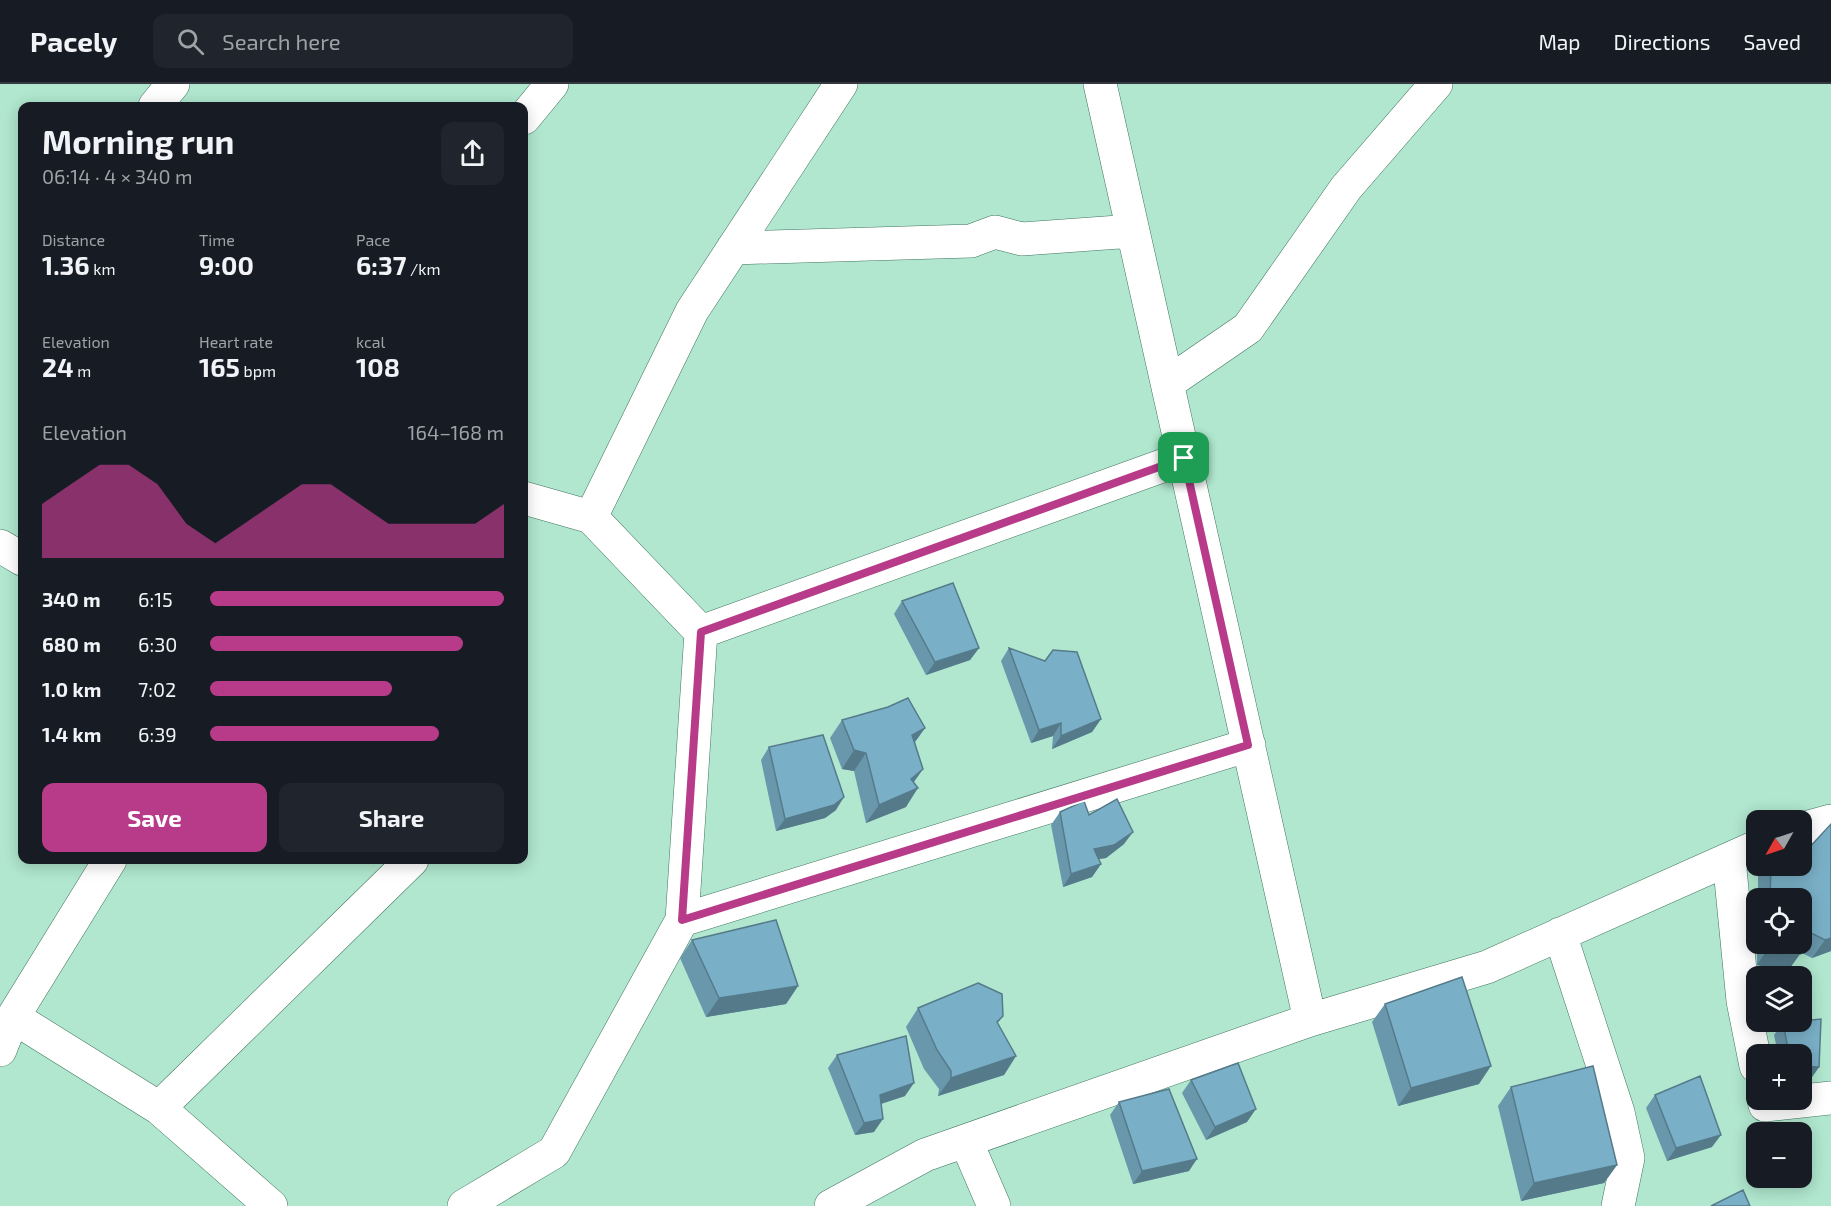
<!DOCTYPE html>
<meta charset="utf-8">
<style>
body{margin:0;font-family:"Exo 2",sans-serif;background:#20242c;color:#f1f3f6;height:100vh;display:flex;flex-direction:column;font-size:22px;white-space:nowrap}
*{box-sizing:border-box;margin:0}
p{font-size:20px;color:#9ea1a6}
.icon{flex:none;width:33px;height:33px;fill:none;stroke:currentColor;stroke-width:2;stroke-linecap:round;stroke-linejoin:round}
.map{position:relative;flex:1;overflow:hidden}
.drawer{position:absolute;left:18px;top:18px;width:510px;height:762px;display:flex;flex-direction:column;background:#171b24;border-radius:12px;box-shadow:0 3px 15px #0003}
.drawer>*{flex:none}
.needle{width:39px;rotate:231deg}
.tools{position:absolute;left:1746px;top:726px;display:grid;gap:12px}
.tools a{display:grid;place-items:center;width:66px;height:66px;border-radius:12px;background:#171b24;box-shadow:0 3px 15px #0003;font-size:30px}
.pin{position:absolute;display:grid;place-items:center;width:51px;height:51px;color:#fff;margin:-26px;border-radius:12px;box-shadow:0 3px 9px #0006}
.round{display:grid;place-items:center;flex:none;width:63px;height:63px;border-radius:12px;background:#20242c}
.head{display:flex;align-items:center;justify-content:space-between;height:102px;padding:0 24px}
h1{font-size:33px;font-weight:700;line-height:45px}
.stats{display:grid;grid-template-columns:repeat(3,1fr);gap:9px;height:102px;padding:6px 24px}
.stats div{display:grid;align-content:center}
.stats b{font-size:26px;font-weight:700}
.stats small{font-size:16px;font-weight:400}
.stats p{font-size:16px}
.chart{height:168px;padding:12px 24px}
.chart p{display:flex;justify-content:space-between}
.chart svg{width:100%;height:108px;margin-top:6px;fill:#b83b8a;opacity:.7}
.button{display:flex;gap:12px;margin-top:auto;padding:12px 24px}
.button a{flex:1;height:69px;border-radius:12px;background:#b83b8a;color:#fff;font-size:24px;font-weight:700;line-height:69px;text-align:center}
.button a+a{background:#20242c;color:#f1f3f6}
ul{padding:0 24px;list-style:none;font-size:20px}
li{display:grid;grid-template-columns:96px 72px 1fr;align-items:center;height:45px}
li i{height:15px;border-radius:8px;background:#b83b8a}
header{display:flex;align-items:center;gap:36px;box-sizing:border-box;height:84px;padding:0 30px;background:#171b24;border-bottom:2px solid #363941}
header strong{font-size:28px}
nav{display:flex;gap:33px;margin-inline-start:auto;font-size:21px}
.search{width:420px;height:54px;background:#20242c;display:flex;align-items:center;gap:15px;box-sizing:border-box;padding:0 21px;border-radius:12px;color:#9ea1a6;font-size:22px}
.map>svg:first-child{display:block}
.lines{fill:none;stroke-linecap:round;stroke-linejoin:round}
.minor-casing{stroke:#417560;stroke-width:34}
.minor{stroke:#fff;stroke-width:33}
.wall{fill:#6997ab}
.shaded-wall{fill:#557b8b}
.building{fill:#7ab0c7;stroke:#557b8b;stroke-width:1.5}
.route-casing{stroke:#fff;stroke-width:12}
.route{stroke:#b83b8a;stroke-width:8}
</style>
<header>
<strong>Pacely</strong>
<div class="search"><svg class="icon" aria-label="search" viewBox="0 0 24 24"><circle cx="10" cy="10" r="6"/><path d="M15 15l6 6"/></svg>Search here</div>
<nav><a>Map</a><a>Directions</a><a>Saved</a></nav>
</header>
<div class="map">
<svg width="1831" height="1122" viewBox="0 0 1831 1122">
<rect width="100%" height="100%" fill="#b0e7ce"/>
<g class="lines">
<g class="minor-casing">
<path id="minor" d="M155 22 173 0
M524 34 552 0
M733 164 971 157 995 148 1022 155 1133 147
M1168 299 1248 244 1346 104 1436 0
M524 414 591 433 692 227 841 0
M0 462 22 475
M701 548 1184 374
M1802 745 1831 737
M1729 775 1743 917 1756 982
M682 836 1249 661
M1560 850 1618 1028 1628 1074 1618 1122
M13 933 159 1024 412 776
M1310 936 1487 883 1756 763
M0 966 13 933 110 776
M1764 1016 1765 1021 1831 1014
M159 1024 271 1122
M966 1057 994 1122
M464 1122 554 1068 682 836 701 548 591 433
M831 1122 925 1071 1310 936 1100 0"/>
</g>
<use href="#minor" class="minor"/>
</g>
<path class="wall" d="M902 517 979 564 970 576 926 591 894 530Z
M1009 564 1101 635 1092 648 1052 665 1053 652 1031 659 1001 577Z
M842 636 925 644 915 658 923 685 914 698 906 723 866 739 854 687 842 685 830 654Z
M769 663 836 726 825 734 776 747 761 676Z
M1060 728 1089 731 1124 760 1106 774 1098 775 1101 780 1092 793 1063 803 1051 741Z
M1758 782H1802L1831 867 1812 874 1800 868V870L1787 888 1757 881V860H1802V814H1758Z
M692 856 798 902 786 920 706 933 680 874Z
M1385 920 1479 1000 1398 1022 1372 938Z
M918 924 1003 932 997 940 1016 972 1004 991 938 1012 939 1005 924 985 906 943Z
M1783 939 1819 983 1810 996 1802 995V970H1778L1774 951Z
M837 971 905 1012 881 1020 874 1048 855 1051 828 984Z
M1191 996 1247 1038 1206 1056 1182 1009Z
M1511 1003 1617 1081 1604 1099 1521 1117 1498 1022Z
M1655 1011 1712 1063 1667 1077 1646 1024Z
M1119 1018 1189 1087 1133 1100 1110 1031Z"/>
<path class="shaded-wall" d="M979 564 970 576 926 591 935 578Z
M1101 635 1092 648 1052 665 1061 652Z
M1061 639 1053 652 1031 659 1039 646Z
M925 644 912 662V651Z
M854 666 866 669 854 687 842 685Z
M923 685 910 703 918 704 906 723 866 739 879 721Z
M844 713 836 726 825 734 776 747 785 735Z
M1133 748 1124 760 1106 774 1085 777 1094 765Z
M1101 780 1092 793 1063 803 1071 790Z
M1831 854V867L1812 874 1825 856Z
M1769 863 1800 870 1787 888 1757 881Z
M798 902 786 920 706 933 719 914Z
M1016 972 1004 991 938 1012 951 994Z
M1491 982 1479 1000 1398 1022 1411 1004Z
M1802 982 1819 983 1810 996 1802 995Z
M914 999 905 1012 871 1023 880 1011Z
M1256 1025 1247 1038 1206 1056 1215 1043Z
M883 1035 874 1048 855 1051 864 1039Z
M1721 1051 1712 1063 1667 1077 1676 1064Z
M1197 1075 1189 1087 1133 1100 1142 1087Z
M1617 1081 1604 1099 1521 1117 1534 1099Z"/>
<path class="building" d="M953 499 979 564 935 578 902 517Z
M1009 564 1045 577 1053 566 1077 568 1101 635 1061 652V639L1039 646Z
M908 614 925 644 912 651 923 685 911 695 918 704 879 721 866 669 854 666 842 636 888 623Z
M823 651 844 713 834 721 785 735 769 663Z
M1117 715 1133 748 1114 761 1094 765 1101 780 1071 790 1060 728 1084 717 1089 731Z
M1831 740V854L1825 856 1803 845 1802 857V814H1770L1771 782H1802V756L1807 754V766Z
M776 836 798 902 719 914 692 856Z
M1769 860H1801L1800 870 1769 863Z
M1462 893 1491 982 1411 1004 1385 920Z
M978 899 1002 910 1003 932 997 938 1016 972 951 994V987L937 966 918 924Z
M1821 935 1819 983 1802 982V970H1789L1783 939 1802 938V937Z
M906 952 914 999 880 1011 883 1035 864 1039 837 971Z
M1238 979 1256 1025 1215 1043 1191 996Z
M1593 982 1617 1081 1534 1099 1511 1003Z
M1700 992 1721 1051 1676 1064 1655 1011Z
M1169 1005 1197 1075 1142 1087 1119 1018Z
M1743 1106 1750 1122H1711Z"/>
<g class="lines">
<g class="route-casing">
<path id="route" d="M1184 374 1248 661 682 836 701 548Z"/>
</g>
<use href="#route" class="route"/>
</g>
</svg>
<div class="tools">
<a><svg class="needle" viewBox="-14 -14 28 28"><path d="M0-13l5 13h-10z" fill="#e53935"/><path d="M0 13l5-13h-10z" fill="#9ea1a6"/></svg></a>
<a><svg class="icon" aria-label="locate" viewBox="0 0 24 24"><circle cx="12" cy="12" r="6"/><path d="M12 2v4M12 18v4M2 12h4M18 12h4"/></svg></a>
<a><svg class="icon" aria-label="layers" viewBox="0 0 24 24"><path d="M12 4l9 5-9 5-9-5zM3 14l9 5 9-5"/></svg></a>
<a>+</a>
<a>−</a>
</div>
<div class="pin" style="left:1184px;top:374px;background:#1e9e55"><svg class="icon" aria-label="arrive" viewBox="0 0 24 24"><path d="M6 21V4h12l-3 4 3 4H6"/></svg></div>
<section class="drawer">
<div class="head"><div><h1>Morning run</h1><p>06:14 · 4 × 340 m</p></div><a class="round"><svg class="icon" aria-label="share" viewBox="0 0 24 24"><path d="M12 15V3M7 8l5-5 5 5M5 13v7h14v-7"/></svg></a></div>
<div class="stats">
<div><p>Distance</p><b>1.36<small> km</small></b></div>
<div><p>Time</p><b>9:00</b></div>
<div><p>Pace</p><b>6:37<small> /km</small></b></div>
</div>
<div class="stats">
<div><p>Elevation</p><b>24<small> m</small></b></div>
<div><p>Heart rate</p><b>165<small> bpm</small></b></div>
<div><p>kcal</p><b>108</b></div>
</div>
<div class="chart"><p><span>Elevation</span>164–168 m</p>
<svg viewBox="0 0 160 44" preserveAspectRatio="none"><path d="M0 44V22L10 14L20 6L30 6L40 14L50 30L60 38L70 30L80 22L90 14L100 14L110 22L120 30L130 30L140 30L150 30L160 22V44z"/></svg>
</div>
<ul>
<li><b>340 m</b>6:15<i style="width:100%"></i></li>
<li><b>680 m</b>6:30<i style="width:86%"></i></li>
<li><b>1.0 km</b>7:02<i style="width:62%"></i></li>
<li><b>1.4 km</b>6:39<i style="width:78%"></i></li>
</ul>
<div class="button"><a>Save</a><a>Share</a></div>
</section>
</div>
